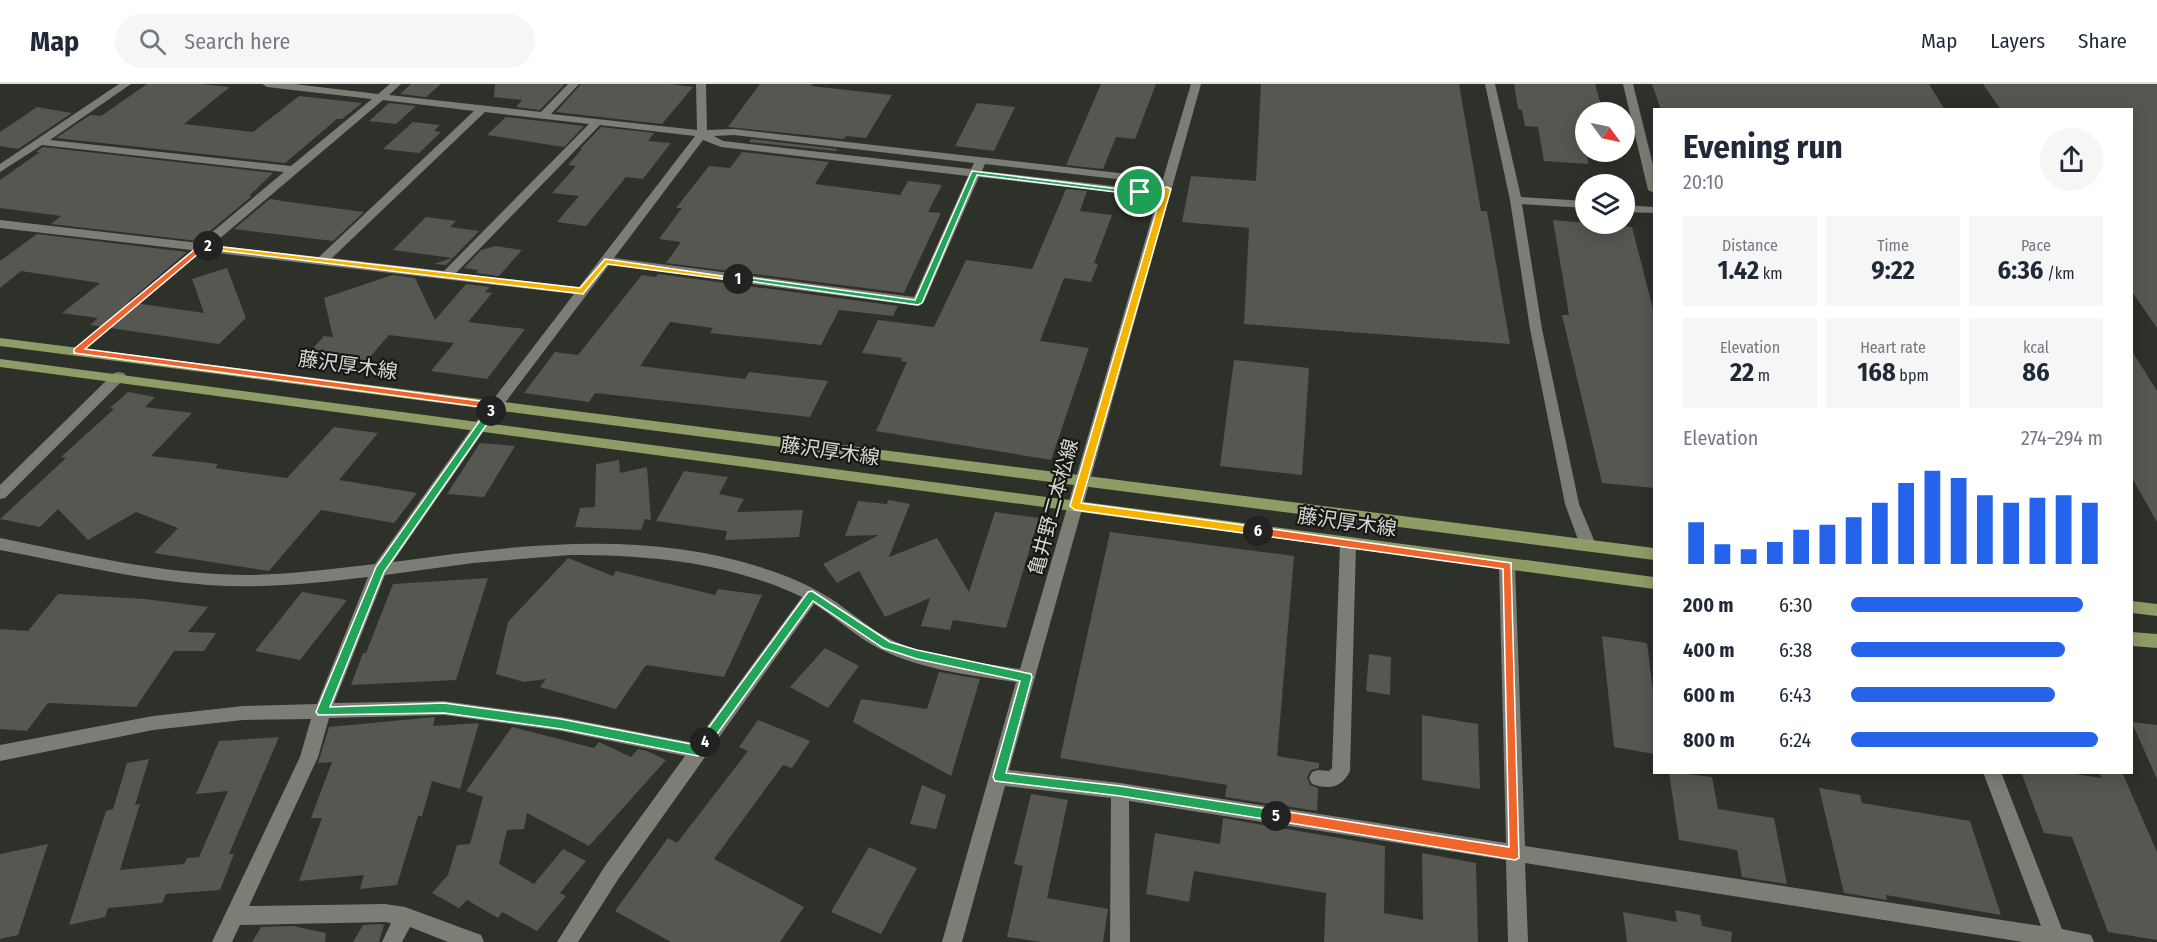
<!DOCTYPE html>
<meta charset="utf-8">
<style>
body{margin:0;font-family:"Fira Sans Condensed","Noto Sans JP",sans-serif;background:#f6f6f7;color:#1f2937;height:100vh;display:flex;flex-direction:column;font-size:22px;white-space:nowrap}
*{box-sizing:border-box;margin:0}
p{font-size:20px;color:#747a83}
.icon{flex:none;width:33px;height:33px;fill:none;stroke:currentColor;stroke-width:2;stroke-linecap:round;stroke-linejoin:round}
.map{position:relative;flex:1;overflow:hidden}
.drawer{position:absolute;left:1653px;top:24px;width:480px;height:666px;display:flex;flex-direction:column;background:#fff;border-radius:0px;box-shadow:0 3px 15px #0003}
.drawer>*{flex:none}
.needle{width:39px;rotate:123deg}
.fabs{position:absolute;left:1575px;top:18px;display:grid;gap:12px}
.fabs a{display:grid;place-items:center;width:60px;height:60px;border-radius:50%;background:#fff;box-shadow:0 3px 15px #0003;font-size:30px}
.pin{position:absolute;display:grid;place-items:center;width:51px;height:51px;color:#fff;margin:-26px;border:3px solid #fff;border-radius:50%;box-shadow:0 2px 6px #0007}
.km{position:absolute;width:30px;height:30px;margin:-15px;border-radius:50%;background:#222;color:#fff;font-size:16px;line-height:30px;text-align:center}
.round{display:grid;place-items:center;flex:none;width:63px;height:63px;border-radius:32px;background:#f6f6f7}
.summary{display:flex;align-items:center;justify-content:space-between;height:102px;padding:0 30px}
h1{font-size:33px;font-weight:700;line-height:45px}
.metrics{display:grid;grid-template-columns:repeat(3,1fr);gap:9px;height:102px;padding:6px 30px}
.metrics div{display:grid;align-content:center;border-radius:0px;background:#f6f6f7;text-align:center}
.metrics b{font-size:26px;font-weight:700}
.metrics small{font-size:16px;font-weight:400}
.metrics p{font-size:16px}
.chart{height:168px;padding:12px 30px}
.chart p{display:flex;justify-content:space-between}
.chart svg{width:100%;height:108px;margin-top:6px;stroke:#2563eb;stroke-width:6}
ul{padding:0 30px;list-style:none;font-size:20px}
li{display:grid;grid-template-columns:96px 72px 1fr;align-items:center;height:45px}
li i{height:15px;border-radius:8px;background:#2563eb}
header{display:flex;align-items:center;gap:36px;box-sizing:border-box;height:84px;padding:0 30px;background:#fff;border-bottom:2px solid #e0e1e3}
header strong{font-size:28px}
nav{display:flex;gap:33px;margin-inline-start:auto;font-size:21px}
.search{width:420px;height:54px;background:#f6f6f7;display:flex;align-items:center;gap:15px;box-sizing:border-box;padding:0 21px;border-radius:33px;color:#747a83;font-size:22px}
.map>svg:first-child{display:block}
.building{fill:#555750}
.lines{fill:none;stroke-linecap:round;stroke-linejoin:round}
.path-far1{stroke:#696b66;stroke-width:3;stroke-dasharray:4 4;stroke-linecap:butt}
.path{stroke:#696b66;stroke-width:4;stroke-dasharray:4.5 4.5;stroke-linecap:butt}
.minor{fill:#7c7e76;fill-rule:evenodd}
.major{fill:#8e9c65;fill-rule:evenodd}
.split-1{fill:#22a559;stroke:#fff;stroke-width:1.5}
.split-2{fill:#f5b400;stroke:#fff;stroke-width:1.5}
.split-3{fill:#f0652b;stroke:#fff;stroke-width:1.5}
.split-4{fill:#22a559;stroke:#fff;stroke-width:1.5}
.split-5{fill:#22a559;stroke:#fff;stroke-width:1.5}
.split-6{fill:#f0652b;stroke:#fff;stroke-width:1.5}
.split-7{fill:#f5b400;stroke:#fff;stroke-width:1.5}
.labels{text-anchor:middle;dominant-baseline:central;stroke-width:4.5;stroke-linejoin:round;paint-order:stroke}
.street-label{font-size:20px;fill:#d5d7d3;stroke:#171815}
</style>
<header>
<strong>Map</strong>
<div class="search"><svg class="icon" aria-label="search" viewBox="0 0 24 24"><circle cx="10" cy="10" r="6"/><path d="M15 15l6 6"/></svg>Search here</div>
<nav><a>Map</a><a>Layers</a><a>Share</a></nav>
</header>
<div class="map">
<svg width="2157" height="858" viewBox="0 0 2157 858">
<rect width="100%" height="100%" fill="#2e302a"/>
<path class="building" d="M147 0H201L230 3 184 40 253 48 299 12 362 19 342 35H337L285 79 56 54 90 31 101 32Z
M411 0H441L426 13 400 10Z
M495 0H565L540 26 516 23 522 16 494 13Z
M581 0H670L693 3 662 40 556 28Z
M760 0H813L811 2 892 11 866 54 846 52 844 55 728 43Z
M1101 0H1156L1135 55 1116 53 1103 85 1066 81Z
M1261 0H1459L1481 127H1487L1510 260 1244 240 1249 144 1182 138 1191 92 1256 97Z
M1514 0H1595L1603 28H1586L1588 80 1544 77 1538 43 1525 42 1522 26 1518 25Z
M1652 0H1929L1945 26H1661Z
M1983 0H2157V244L2132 208V26H2001Z
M389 19 416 22 396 40 369 37Z
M977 19 1015 23 994 67 955 62Z
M37 23 72 29 18 65 0 62V48Z
M506 33 584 42 564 63 487 51Z
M413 38 440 41 434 47 441 48 419 69 383 65Z
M601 43 654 49 648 57 671 59 643 95 626 93 586 142 557 138 579 112 552 109 576 82 568 81 582 65H580Z
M751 55 837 65 836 67 749 58Z
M43 63 273 89 249 112H252L198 157 51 140 61 132 0 124V96L40 68H36Z
M742 68 829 78 815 100 900 111 908 97 942 101 928 128 941 129 904 209 666 179 681 158 659 155 682 124H676L709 82 730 84Z
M1066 105 1087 107 1080 127 1112 131 1094 179 1098 180 1091 198 1064 194 1040 257 1089 264 1051 376 876 347 907 278 901 277 902 274 862 269 878 236 934 243 966 176 1032 185Z
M270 115 296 119 364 128 333 157 234 145Z
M426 133 456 137 450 143 479 147 446 181 434 180 452 174 393 166Z
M1553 136 1632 143 1654 229V404L1602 399 1562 231H1569Z
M37 150 187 168 128 218 204 229 192 195 227 184 246 234 219 260 90 241 98 234 62 229 100 199 21 187 0 204V177Z
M495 162 522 166 499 192 476 189 478 186 464 184 481 166Z
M658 190 898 222 893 232 839 226 821 261 710 249 713 244 670 238 640 282 745 295 749 288 828 297 810 333 595 309 589 318 524 309 555 268 578 271 642 191 656 193Z
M392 191 415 194 435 236 466 200 490 203 485 208 492 209 468 238 525 245 487 295 431 287 454 259 389 251 364 280 306 272 324 252 333 253 324 214Z
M2132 267 2157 307V438L2132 394Z
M1234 276 1309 284 1302 391 1220 382Z
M128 308 155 313 145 323 192 329 151 372 218 380 215 384 287 394 334 343 378 349 339 396 417 409 394 439 321 426 269 487 154 469 178 444 136 428 88 456 58 425 40 443 0 435 66 374 61 373 114 325 110 324Z
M480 359 515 362 484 413 447 410Z
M619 376 620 389 647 383 651 436 645 435 641 446 575 443 580 424 595 423 596 380Z
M684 387 728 393 719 410 744 415 737 428 803 426 799 453 725 456 727 447 656 437Z
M888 416 910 420 889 473 937 454 969 508 995 428 1039 434 1006 544 953 536 950 546 921 542 930 514 885 533 859 487 837 499 823 480 879 451 845 452 858 417 887 420Z
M1110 448 1294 472 1277 672 1319 679V684L1311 686 1307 693 1310 701 1318 704 1317 727 1225 713 1227 701 1060 674Z
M568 474 613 492 616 487 715 511 718 505 762 511 724 593 646 581 616 625 540 603 546 595 524 598 496 590 508 538Z
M488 494 456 596 351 601 363 569H366L393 500Z
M302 508 347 516 300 576 255 567Z
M58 510 145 515 208 523 188 548 216 549 204 567H174L136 623 48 619 27 647 0 645V545L28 547Z
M1602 552 1647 559 1654 616V670L1614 663Z
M825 564 859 582 828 624 790 603Z
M1369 570 1391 573 1390 611 1366 607Z
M939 588 980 595 951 692 853 638 861 615 927 625Z
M1422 631 1478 640 1480 705 1422 696Z
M435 633 433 642 479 639 460 705 432 697 422 732H418L397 801 360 805 364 791 299 797 322 734H311L332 678 318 679 329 643Z
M758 636 810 657 792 684 783 681 714 775 804 823 780 858H671L615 827 668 754 677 759 748 667 739 663Z
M2132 638 2157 641V695L2132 639Z
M512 643 594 664 599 658 631 673 638 665 647 667 666 676 589 762 527 729 524 745 507 746 499 780 534 800 563 765 586 777 560 809 566 812 537 847 502 828 498 834 467 816 459 824 432 809 448 791 457 761 470 760 483 713 466 707Z
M279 653 229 770H234L220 806 166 810 162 819 108 824 105 833 69 841 106 727 113 725 127 679 149 675 135 721 140 720 120 786 184 780 187 774 199 773 228 707 196 710 219 657Z
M1669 688 1712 693 1718 725 1774 734 1787 800 1742 793 1737 766 1679 756Z
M2021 688H2061L2102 694 2099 688H2122L2157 768V856L2108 848 2072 753 2044 749Z
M922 701 946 711 936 745 910 740Z
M1819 704 1860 711 1862 719 1970 737 2001 831 1886 811 1887 816 1844 809Z
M1031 710 1068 716 1047 814 1108 825 1103 858H1041L1007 853 1023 782 1014 780Z
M1223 734 1385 762 1384 829 1423 836 1422 769 1476 779 1478 858H1324L1326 809 1194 787 1189 818 1146 810 1155 749 1220 760Z
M48 760 18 851 0 855V770Z
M869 763 917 784 881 850 831 828Z
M1675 826 1700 831 1702 842 1732 848 1731 858H1627L1623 828 1677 838Z
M380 840 384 841 379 858H353L363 841Z
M293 842 326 849 325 858H252L261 843Z"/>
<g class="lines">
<path class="path-far1" d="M126 226 184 178"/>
<path class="path" d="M93 254 128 225"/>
<path class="minor" d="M119 0H131L50 56 291 82 372 15 267 3 262 0H294L378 10 390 0H401L389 11 541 28 568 0H579L551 30 697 46 696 0H706L707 46 734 45 1145 92 1162 98 1191 0H1201L1009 686 1120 699 1506 759 1499 481 1501 477H1513L1515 481 1525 762 2041 842 1983 688H2001L2062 845 2091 851 2094 858H2023L1525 779 1528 858H1508L1506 776 1129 717 1130 858H1110L1111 714 1005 702 962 858H942L1016 598C970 591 922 586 880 565 856 553 837 534 814 520L619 794 578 858H557L605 782 685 672 561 647 444 631 329 634 318 673 249 822 385 820 405 823 481 851 484 858H448L410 843 402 858H382L391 839 385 838 240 841 232 858H212L300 673 311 635 243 636 153 646 0 677V661L153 632 243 622 317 620 368 493C315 499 262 505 208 501 138 496 69 479 0 466V454C80 470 161 490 243 491 287 491 331 485 375 480L476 338 574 210 0 144V136L199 159 284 88 42 61 0 88V80ZM383 16 474 27 319 173 212 161ZM485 28 589 40 444 187 332 174ZM600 41 695 52 579 203 456 189ZM734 51 974 79 971 85 723 57 714 52ZM703 56 721 63 968 92 914 213 614 174ZM985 80 1143 98 1153 103 1140 105 982 87ZM979 93 1140 111 1159 109 1020 585C977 578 931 575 892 556 872 546 854 531 836 518 819 507 802 498 783 491 656 443 524 460 393 478L486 344 609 181 918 222 924 218ZM570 471C650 471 728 478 802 513L695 659 561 633 444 617 334 619 385 491 473 479Z
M1485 0H1495L1521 113 1586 117V124L1522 120 1542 245 1579 420 1596 461 1593 465H1583L1580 461 1565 420 1530 245 1510 116Z
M1623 0H1633L1654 85V109L1648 106Z
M1624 121 1654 123V129L1624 128Z
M119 288 124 289 126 292 124 295 5 414 0 415V401L114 289Z
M1348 454 1353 456 1356 460 1350 687C1342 704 1328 706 1312 700L1309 694 1312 688 1318 686 1329 687 1332 684 1340 460 1343 456Z"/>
<path class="major" d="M0 254 1654 464V476L0 262Z
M0 275 1654 493V505L0 283Z
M2132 517 2157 520V532L2132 529Z
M2132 548 2157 550V564L2132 562Z"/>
</g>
<path class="split-1" d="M972 87 1144 108 1140 111 977 91 922 219 918 221 734 195 738 192 915 216Z"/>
<path class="split-2" d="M205 161 580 204 605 175 742 195 738 197 607 180 583 210 208 165Z"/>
<path class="split-3" d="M201 160 212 162 205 164 85 265 495 319 500 322 491 330 487 327 489 324 74 269V265Z"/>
<path class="split-4" d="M488 325 496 327 384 488 330 623 444 619 561 635 696 661 705 653 711 658 698 672 561 645 444 629 318 631 316 628 376 483Z"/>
<path class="split-5" d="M812 507 890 558 917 566 1031 590 1032 593 1006 689 1120 702 1276 726 1280 728V736L1276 737 1120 712 995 697 993 693 1020 597 917 575 883 564 813 517 709 661H701V654L808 508Z"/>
<path class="split-6" d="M1258 443 1511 479 1519 774 1515 776 1272 736V728L1276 726 1509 763 1503 485 1258 451 1253 447Z"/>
<path class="split-7" d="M1167 103 1171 105 1081 419 1258 443 1263 447 1258 451 1075 426 1070 422 1162 108 1140 111 1137 108Z"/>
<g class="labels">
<g class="street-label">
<text transform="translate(348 281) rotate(8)">藤沢厚木線</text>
<text transform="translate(830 367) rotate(8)">藤沢厚木線</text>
<text transform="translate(1053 423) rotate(-75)">亀井野二本松線</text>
<text transform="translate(1347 438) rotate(8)">藤沢厚木線</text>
</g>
</g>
</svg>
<div class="fabs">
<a><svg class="needle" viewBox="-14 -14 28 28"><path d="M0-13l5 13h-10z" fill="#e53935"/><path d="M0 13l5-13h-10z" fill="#747a83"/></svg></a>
<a><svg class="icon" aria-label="layers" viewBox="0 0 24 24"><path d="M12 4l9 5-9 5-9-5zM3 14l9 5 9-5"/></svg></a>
</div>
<div class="pin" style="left:1140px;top:108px;background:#1e9e55"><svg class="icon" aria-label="arrive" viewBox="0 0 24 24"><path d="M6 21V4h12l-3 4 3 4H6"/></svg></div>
<b class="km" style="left:738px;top:195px">1</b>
<b class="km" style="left:208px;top:162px">2</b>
<b class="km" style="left:491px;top:327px">3</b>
<b class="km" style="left:705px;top:658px">4</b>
<b class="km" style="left:1276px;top:732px">5</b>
<b class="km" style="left:1258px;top:447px">6</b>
<section class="drawer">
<div class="summary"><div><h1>Evening run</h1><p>20:10</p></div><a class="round"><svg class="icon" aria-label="share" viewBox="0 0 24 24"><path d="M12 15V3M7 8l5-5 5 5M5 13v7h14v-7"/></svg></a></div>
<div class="metrics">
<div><p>Distance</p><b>1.42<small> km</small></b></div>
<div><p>Time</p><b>9:22</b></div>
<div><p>Pace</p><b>6:36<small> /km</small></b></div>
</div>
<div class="metrics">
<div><p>Elevation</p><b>22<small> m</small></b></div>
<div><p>Heart rate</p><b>168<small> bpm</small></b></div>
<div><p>kcal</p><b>86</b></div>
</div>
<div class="chart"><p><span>Elevation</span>274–294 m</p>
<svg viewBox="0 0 160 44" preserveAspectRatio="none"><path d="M5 44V27M15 44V36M25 44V38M35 44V35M45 44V30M55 44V28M65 44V25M75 44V19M85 44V11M95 44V6M105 44V9M115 44V16M125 44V19M135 44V17M145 44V16M155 44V19"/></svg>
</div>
<ul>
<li><b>200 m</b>6:30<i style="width:92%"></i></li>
<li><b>400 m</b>6:38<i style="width:85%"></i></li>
<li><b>600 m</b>6:43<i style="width:81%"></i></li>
<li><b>800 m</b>6:24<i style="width:98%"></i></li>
</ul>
</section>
</div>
